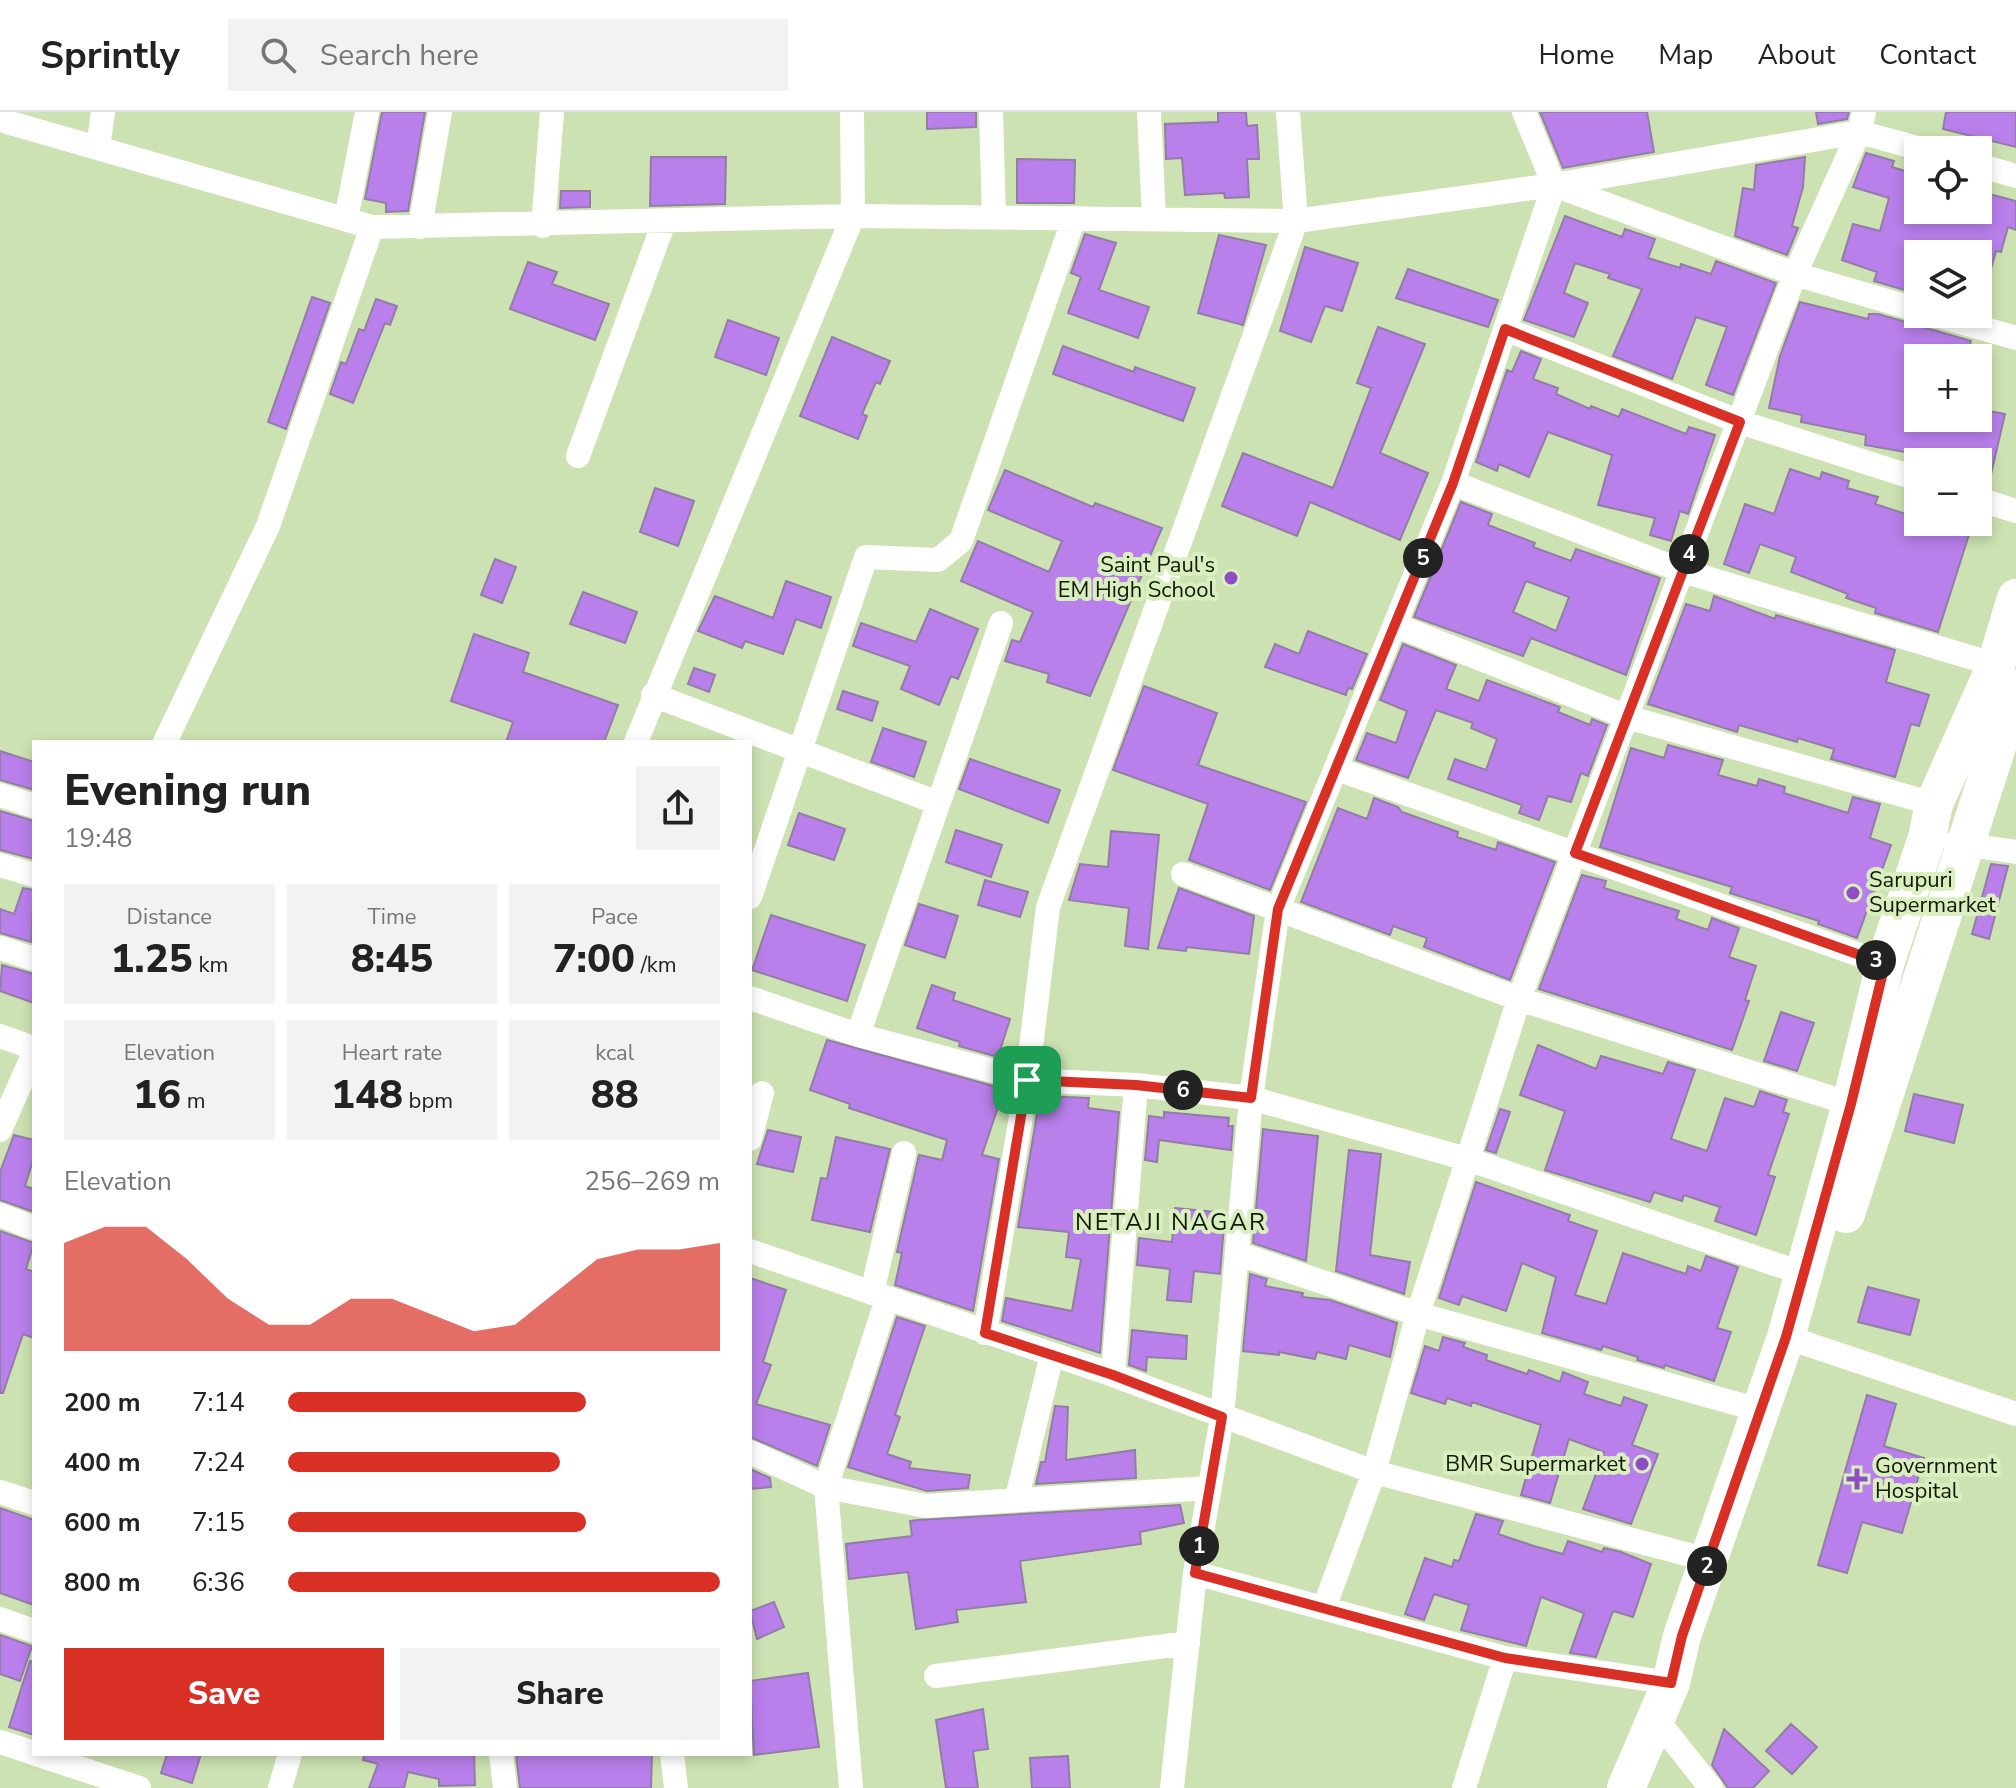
<!DOCTYPE html>
<meta charset="utf-8">
<style>
body{margin:0;font-family:"Nunito Sans",sans-serif;background:#f2f2f2;color:#222;height:100vh;display:flex;flex-direction:column;font-size:30px;white-space:nowrap}
*{box-sizing:border-box;margin:0}
p{font-size:26px;color:#767676}
.icon{flex:none;width:44px;height:44px;fill:none;stroke:currentColor;stroke-width:2;stroke-linecap:round;stroke-linejoin:round}
.map{position:relative;flex:1;overflow:hidden}
.drawer{position:absolute;left:32px;top:628px;width:720px;height:1016px;display:flex;flex-direction:column;background:#fff;border-radius:0px;box-shadow:0 4px 12px #0003}
.drawer>*{flex:none}
.tools{position:absolute;left:1904px;top:24px;display:grid;gap:16px}
.tools a{display:grid;place-items:center;width:88px;height:88px;border-radius:0px;background:#fff;box-shadow:0 4px 12px #0003;font-size:40px}
.pin{position:absolute;display:grid;place-items:center;width:68px;height:68px;color:#fff;margin:-34px;border-radius:16px;box-shadow:0 4px 12px #0006}
.km{position:absolute;width:40px;height:40px;margin:-20px;border-radius:50%;background:#222;color:#fff;font-size:22px;line-height:40px;text-align:center}
.round{display:grid;place-items:center;flex:none;width:84px;height:84px;border-radius:0px;background:#f2f2f2}
.head{display:flex;align-items:center;justify-content:space-between;height:136px;padding:0 32px}
h1{font-size:44px;font-weight:800;line-height:60px}
.stats{display:grid;grid-template-columns:repeat(3,1fr);gap:12px;height:136px;padding:8px 32px}
.stats div{display:grid;align-content:center;border-radius:0px;background:#f2f2f2;text-align:center}
.stats b{font-size:40px;font-weight:800}
.stats small{font-size:22px;font-weight:400}
.stats p{font-size:22px}
.chart{height:224px;padding:16px 32px}
.chart p{display:flex;justify-content:space-between}
.chart svg{width:100%;height:144px;margin-top:8px;fill:#d93025;opacity:.7}
.cta{display:flex;gap:16px;margin-top:auto;padding:16px 32px}
.cta a{flex:1;height:92px;border-radius:0px;background:#d93025;color:#fff;font-size:32px;font-weight:800;line-height:92px;text-align:center}
.cta a+a{background:#f2f2f2;color:#222}
ul{padding:0 32px;list-style:none;font-size:26px}
li{display:grid;grid-template-columns:128px 96px 1fr;align-items:center;height:60px}
li i{height:20px;border-radius:10px;background:#d93025}
header{display:flex;align-items:center;gap:48px;box-sizing:border-box;height:112px;padding:0 40px;background:#fff;border-bottom:2px solid #e0e0e0}
header strong{font-size:38px}
nav{display:flex;gap:44px;margin-inline-start:auto;font-size:28px}
.search{width:560px;height:72px;background:#f2f2f2;display:flex;align-items:center;gap:20px;box-sizing:border-box;padding:0 28px;border-radius:0px;color:#767676;font-size:30px}
.map>svg:first-child{display:block}
.building{fill:#b97feb;stroke:#927da7;stroke-width:2;fill-rule:evenodd}
.lines{fill:none;stroke-linecap:round;stroke-linejoin:round}
.minor{stroke:#fff;stroke-width:24}
.primary{stroke:#fff;stroke-width:38}
.route-casing{stroke:#fff;stroke-width:16}
.route{stroke:#d93025;stroke-width:10}
.poi-dot{fill:#8e4dc2;stroke:#daefbf;stroke-width:3}
.labels{text-anchor:middle;dominant-baseline:central;stroke-width:8;stroke-linejoin:round;paint-order:stroke}
.poi-label{font-size:22px;fill:#131a09;stroke:#daefbf;text-anchor:end}
.neighbourhood-label{font-size:24px;letter-spacing:2px;fill:#131a09;stroke:#daefbf}
</style>
<header>
<strong>Sprintly</strong>
<div class="search"><svg class="icon" aria-label="search" viewBox="0 0 24 24"><circle cx="10" cy="10" r="6"/><path d="M15 15l6 6"/></svg>Search here</div>
<nav><a>Home</a><a>Map</a><a>About</a><a>Contact</a></nav>
</header>
<div class="map">
<svg width="2016" height="1676" viewBox="0 0 2016 1676">
<rect width="100%" height="100%" fill="#cde2b2"/>
<path class="building" d="M382 0H425L408 99 386 100V91L365 87Z
M927 0H976V15L927 17Z
M1218 0H1246L1247 14 1257 13 1259 47H1247L1249 85 1225 86 1224 81 1185 83 1182 46 1166 47 1165 12 1218 10Z
M1540 0H1647L1654 40 1563 56Z
M1816 0H1849L1847 7 1818 12Z
M1946 0H2016V35L1943 17Z
M1866 41 1894 49 1892 55 1918 63V98H1978V84L1987 87 1989 82 2016 89V118L2008 115 2001 140 1996 139 1983 185 1978 184V142H1952L1918 132V182L1874 169 1877 160 1842 148 1853 112 1880 119 1889 86 1853 75Z
M651 45H726L725 92 650 94Z
M1805 45 1803 75 1792 114 1798 116 1787 143 1735 124 1743 76 1754 78 1756 53Z
M1017 47 1075 48 1074 91H1017Z
M561 79H590V95L560 96Z
M1565 104 1622 125 1625 117 1655 127 1648 146 1680 156 1681 152 1711 162 1716 149 1776 171 1733 283 1706 273 1727 215 1696 205 1672 267 1613 244 1642 177 1608 166 1610 162 1575 151 1564 181 1588 191 1574 225 1524 208Z
M1085 122 1116 131 1099 178 1149 195 1138 226 1068 201 1081 165 1071 161Z
M1219 123 1266 133 1243 213 1198 201Z
M1305 135 1358 151 1342 199 1325 194 1311 230 1280 219Z
M528 150 557 160 552 172 609 192 595 228 510 197Z
M1408 157 1498 188 1488 215 1396 186Z
M312 185 330 191 286 317 268 310Z
M376 187 397 194 390 213 385 211 353 291 330 282 341 250 346 252 359 217 364 219Z
M1800 190 1868 207 1869 202H1878L1971 229 1966 246H1918V306L1968 309 1978 306V297L2005 302 1988 375 1978 372V350H1926L1927 344 1865 333 1866 323 1801 310 1802 303 1769 296 1780 244Z
M728 208 779 226 766 263 715 245Z
M1378 215 1425 232 1380 341 1428 361 1400 428 1310 390 1297 424 1222 394 1243 341 1333 376 1371 276 1357 271Z
M832 225 890 249 880 272 876 270 862 302 867 304 858 327 800 304Z
M1063 234 1134 260 1135 255 1195 276 1183 309 1053 262Z
M1521 239 1541 247 1533 267 1558 276 1556 282 1590 297 1591 294 1619 305 1622 297 1686 322 1689 315 1715 323 1688 402 1680 399 1671 429 1650 423 1655 406 1598 393 1612 343 1548 320 1529 365 1499 352 1497 359 1476 350 1507 258 1512 260Z
M1790 357 1820 367 1822 360 1849 369 1847 376 1878 385 1875 392 1918 406V410H1973L1938 520 1875 501 1876 496 1846 486 1848 482 1791 460 1796 445 1760 432 1749 461 1724 452 1745 392 1774 402Z
M1005 358 1093 395 1095 391 1162 416 1090 584 1047 570 1049 562 1005 549 1012 528 1020 530 1033 500 961 469 978 429 1049 460 1062 429 988 398Z
M655 376 694 389 678 434 640 420Z
M1461 390 1492 402 1488 413 1535 431 1533 435 1571 449 1576 437 1660 466 1626 563 1531 526 1523 544 1414 505ZM1526 469 1569 485 1556 519 1513 500Z
M495 447 516 455 502 491 481 483Z
M786 469 831 485 821 516 796 507 783 542 745 529 742 536 698 519 715 484 773 506Z
M583 480 637 500 625 531 570 512Z
M1714 484 1775 507 1776 503 1895 538 1886 570 1929 583 1919 614 1911 612 1895 665 1831 647 1834 637 1798 626 1797 630 1739 613 1737 620 1648 592 1686 492 1710 499Z
M930 497 978 517 958 567 951 564 939 593 901 577 910 554 853 534 861 511 916 530Z
M1308 519 1367 542 1352 577 1348 576 1346 583 1265 555 1275 532 1299 542Z
M474 522 529 541 523 560 618 593 604 630H506L513 610 451 589Z
M1403 532 1456 553 1446 577 1479 589 1487 568 1560 595 1558 600 1590 613 1592 607 1607 613 1588 664 1581 661 1571 690 1548 684 1539 708 1519 701 1522 693 1448 667 1455 647 1486 658 1497 627 1471 616 1473 611 1436 598 1408 666 1356 648 1367 621 1396 631 1407 599 1380 588Z
M694 556 715 563 709 580 688 572Z
M1144 574 1217 601 1198 653 1306 690 1270 778 1189 748 1208 692 1113 658Z
M843 579 878 590 872 609 837 597Z
M883 616 926 630 914 665 871 650Z
M1668 633 1723 648 1718 663 1757 674 1759 667 1785 675 1784 681 1848 701 1853 685 1880 692 1870 726 1891 733 1857 826 1818 812 1819 809 1730 781 1732 775 1600 735 1631 636 1664 646Z
M0 639 34 650V678L0 668Z
M970 647 1060 678 1048 711 959 677Z
M1374 686 1398 695 1402 700 1458 720 1457 725 1496 738 1498 730 1555 750 1510 868 1424 835 1427 826 1393 814 1390 823 1301 790 1338 696 1367 707Z
M0 699 34 709V747L0 738Z
M799 701 845 717 834 748 788 733Z
M956 718 1002 733 991 765 946 750Z
M1111 719 1159 723 1148 837 1125 834 1129 796 1069 788 1080 752 1108 755Z
M1991 752 2008 754 1989 827 1972 822Z
M1582 763 1606 769 1604 776 1679 799 1676 807 1708 818 1712 806 1739 816 1729 845 1756 854 1745 888 1749 889 1732 938 1539 877Z
M985 768 1028 780 1020 805 978 793Z
M23 776 34 778 31 830 0 821V797L14 802Z
M1179 776 1254 804 1249 842 1187 835 1186 839 1158 836Z
M919 792 958 804 945 846 905 833Z
M771 803 865 833 847 889 752 858Z
M2 853 34 862V891L0 879Z
M932 873 955 881 953 888 1010 907 998 945 959 934 960 930 917 916Z
M1781 900 1814 911 1797 959 1764 949Z
M827 928 1004 977 982 1043 999 1047 973 1199 895 1173 902 1141 897 1140 919 1043 942 1048 947 1028 849 996 850 992 810 978Z
M1538 933 1596 957 1601 944 1663 962 1668 950 1695 958 1671 1027 1707 1039 1725 986 1754 995 1760 979 1787 988 1783 1000 1789 1002 1768 1063 1775 1065 1756 1123 1715 1109 1720 1095 1684 1083 1682 1089 1654 1080 1650 1090 1545 1058 1565 999 1520 983Z
M1914 982 1963 993 1954 1031 1905 1019Z
M1040 984 1089 986 1088 996 1119 1000 1100 1241 1002 1209 1006 1186 1072 1199 1081 1147 1066 1145 1069 1120 1018 1115Z
M1500 997 1510 1000 1496 1041 1486 1038Z
M1164 1000 1229 1006 1228 1014H1233L1231 1038 1159 1028 1157 1050 1145 1048 1149 1004 1164 1006Z
M1263 1017 1318 1024 1306 1149 1253 1131Z
M768 1018 801 1025 793 1060 757 1052Z
M14 1023 34 1028V1045L25 1074 34 1077V1100L0 1088V1060Z
M836 1025 890 1037 870 1120 812 1108 821 1066 827 1067Z
M1349 1038 1381 1042 1370 1143 1410 1150 1404 1182 1336 1159Z
M1476 1070 1570 1103 1568 1109 1597 1119 1575 1183 1606 1192 1623 1141 1686 1162 1688 1154 1701 1159 1706 1144 1738 1155 1717 1216 1731 1220 1714 1269 1665 1253 1664 1256 1637 1248 1638 1245 1603 1234 1601 1238 1542 1221 1556 1165 1522 1151 1506 1199 1462 1184 1459 1193 1439 1186Z
M1175 1096 1225 1101 1220 1162 1194 1159 1191 1190 1167 1188 1170 1157 1137 1153 1139 1126 1172 1130Z
M0 1119 34 1131 26 1157 34 1160V1226L23 1222 3 1281H0Z
M1250 1162 1267 1167 1265 1174 1303 1181 1302 1185 1330 1188 1397 1211 1390 1245 1349 1233 1346 1247 1317 1240 1315 1247 1279 1240V1243L1243 1239Z
M750 1166 786 1178 763 1250 771 1253 756 1292 830 1313 817 1354 750 1325Z
M1868 1175 1919 1188 1910 1223 1858 1210Z
M897 1205 925 1214 895 1303 900 1305 887 1342 911 1350 909 1356 970 1363 968 1376 927 1379 848 1355Z
M1132 1218 1187 1224 1186 1247 1147 1245 1146 1259 1129 1253Z
M1443 1225 1465 1231 1463 1235 1487 1243 1486 1248 1527 1262 1529 1258 1560 1270 1563 1260 1588 1270 1584 1282 1621 1294 1624 1285 1647 1293 1632 1333 1658 1342 1631 1412 1583 1397 1604 1340 1569 1327 1550 1391 1521 1383 1541 1313 1472 1290 1471 1294 1447 1286 1445 1292 1411 1281 1425 1234 1439 1239Z
M1867 1283 1896 1292 1884 1334 1924 1346 1902 1421 1862 1410 1847 1461 1818 1453Z
M1055 1294 1068 1295 1066 1348 1135 1338 1136 1366 1036 1372 1041 1350H1045Z
M750 1357 770 1366 771 1375 750 1377Z
M1180 1393 1184 1411 1140 1420 1141 1432 1020 1449 1026 1490 956 1498 958 1510 916 1517 908 1460 849 1467 846 1432 912 1424 910 1409 917 1408Z
M0 1396 34 1408V1493L0 1481Z
M1476 1402 1503 1409 1498 1422 1534 1434 1563 1442 1568 1429 1602 1440 1604 1436 1621 1440 1651 1452 1633 1505 1613 1499 1596 1545 1570 1541 1584 1501 1541 1485 1526 1534 1461 1518 1469 1493 1434 1482 1424 1508 1405 1502 1425 1446 1452 1455 1454 1448 1459 1449Z
M774 1490 784 1515 757 1527 750 1499Z
M0 1523 32 1534 20 1569 0 1562Z
M30 1549 34 1550V1623L9 1615Z
M808 1561 819 1635 754 1643 750 1569Z
M983 1597 988 1637 973 1639 978 1676H946L936 1608Z
M1791 1612 1817 1635 1792 1662 1766 1639Z
M1724 1617 1769 1659 1753 1676H1728L1712 1653Z
M167 1642H201L192 1671 161 1661Z
M364 1642H474L475 1673 439 1674V1667L408 1660 404 1676H369L378 1652 363 1648Z
M516 1642H652L651 1676H520Z
M1068 1644 1070 1676H1032L1030 1646Z"/>
<g class="lines">
<path class="minor" d="M991 0 994 105
M1149 0 1154 107
M1524 0 1554 73 1859 20 1925 38
M0 8 372 115 853 104 1296 109 1554 73
M98 36 103 0
M1978 53 2016 64
M346 107 367 0
M543 114 552 0
M420 115 440 0
M1932 202 2016 226
M1505 217 1740 310 1918 367
M578 344 664 110
M1453 371 1683 459 1996 553
M1978 387 2016 399
M1001 511 858 923 1027 968 1136 973 1251 986 1467 1047 1804 1162
M1395 513 1627 605 1934 692
M653 583 938 691
M165 630 268 414 372 115
M636 630 853 104 852 0
M1337 657 1885 852
M0 683 34 694
M1955 731 2016 740
M0 753 34 763
M1183 762 1519 887 1851 992
M750 785 866 445 938 448 961 429 1074 106
M0 836 34 847
M750 886 858 923
M0 924 34 936
M0 1018 34 941
M750 1027 762 981
M0 1103 34 1116
M750 1139 1113 1263 1374 1360 1709 1448
M1239 1142 1418 1202 1759 1298
M872 1181 904 1041
M985 1221 1027 968 1048 795 1296 109 1288 0
M1786 1225 2016 1302
M1113 1263 1136 973
M750 1340 826 1375 926 1394 1209 1376
M0 1380 34 1391
M1017 1385 1052 1243
M1195 1461 1505 1546 1671 1571
M1324 1496 1374 1360 1418 1202 1519 887 1795 162 1859 20 1864 0
M0 1507 34 1519
M936 1564 1188 1531
M1657 1608 1711 1676
M0 1630 34 1641
M36 1642 139 1676
M501 1642 505 1676
M672 1642 676 1676
M280 1676 290 1642
M851 1676 826 1375 887 1187
M1172 1676 1195 1461 1222 1305 1251 986 1278 797 1453 371 1554 73 1795 162 1918 198
M1464 1676 1505 1546"/>
<path class="primary" d="M1846 1102 2016 576
M1626 1676 1671 1571 1682 1524 1786 1225 1851 992 1885 852 1927 726 1934 692 1996 553 2016 486"/>
</g>
<g class="lines">
<g class="route-casing">
<path id="route" d="M1505 217 1740 310 1575 741 1885 852 1851 992 1786 1225 1682 1524 1671 1571 1505 1546 1195 1461 1222 1305 1113 1263 985 1221 1027 968 1136 973 1251 986 1278 797 1453 371Z"/>
</g>
<use href="#route" class="route"/>
</g>
<g class="poi-dot">
<circle cx="1231" cy="466" r="8"/>
<circle cx="1853" cy="781" r="8"/>
<circle cx="1642" cy="1352" r="8"/>
<path d="M1853 1355h8v8h8v8h-8v8h-8v-8h-8v-8h8z"/>
</g>
<g class="labels">
<g class="poi-label">
<text x="1215" y="453">Saint Paul's<tspan x="1215" dy="25">EM High School</tspan></text>
<text x="1869" y="768" text-anchor="start">Sarupuri<tspan x="1869" dy="25">Supermarket</tspan></text>
<text x="1626" y="1352">BMR Supermarket</text>
<text x="1875" y="1354" text-anchor="start">Government<tspan x="1875" dy="25">Hospital</tspan></text>
</g>
<g class="neighbourhood-label">
<text x="1171" y="1110">NETAJI NAGAR</text>
</g>
</g>
</svg>
<div class="tools">
<a><svg class="icon" aria-label="locate" viewBox="0 0 24 24"><circle cx="12" cy="12" r="6"/><path d="M12 2v4M12 18v4M2 12h4M18 12h4"/></svg></a>
<a><svg class="icon" aria-label="layers" viewBox="0 0 24 24"><path d="M12 4l9 5-9 5-9-5zM3 14l9 5 9-5"/></svg></a>
<a>+</a>
<a>−</a>
</div>
<div class="pin" style="left:1027px;top:968px;background:#1e9e55"><svg class="icon" aria-label="arrive" viewBox="0 0 24 24"><path d="M6 21V4h12l-3 4 3 4H6"/></svg></div>
<b class="km" style="left:1199px;top:1434px">1</b>
<b class="km" style="left:1707px;top:1454px">2</b>
<b class="km" style="left:1876px;top:848px">3</b>
<b class="km" style="left:1689px;top:442px">4</b>
<b class="km" style="left:1423px;top:446px">5</b>
<b class="km" style="left:1183px;top:978px">6</b>
<section class="drawer">
<div class="head"><div><h1>Evening run</h1><p>19:48</p></div><a class="round"><svg class="icon" aria-label="share" viewBox="0 0 24 24"><path d="M12 15V3M7 8l5-5 5 5M5 13v7h14v-7"/></svg></a></div>
<div class="stats">
<div><p>Distance</p><b>1.25<small> km</small></b></div>
<div><p>Time</p><b>8:45</b></div>
<div><p>Pace</p><b>7:00<small> /km</small></b></div>
</div>
<div class="stats">
<div><p>Elevation</p><b>16<small> m</small></b></div>
<div><p>Heart rate</p><b>148<small> bpm</small></b></div>
<div><p>kcal</p><b>88</b></div>
</div>
<div class="chart"><p><span>Elevation</span>256–269 m</p>
<svg viewBox="0 0 160 44" preserveAspectRatio="none"><path d="M0 44V11L10 6L20 6L30 16L40 28L50 36L60 36L70 28L80 28L90 33L100 38L110 36L120 26L130 16L140 13L150 13L160 11V44z"/></svg>
</div>
<ul>
<li><b>200 m</b>7:14<i style="width:69%"></i></li>
<li><b>400 m</b>7:24<i style="width:63%"></i></li>
<li><b>600 m</b>7:15<i style="width:69%"></i></li>
<li><b>800 m</b>6:36<i style="width:100%"></i></li>
</ul>
<div class="cta"><a>Save</a><a>Share</a></div>
</section>
</div>
